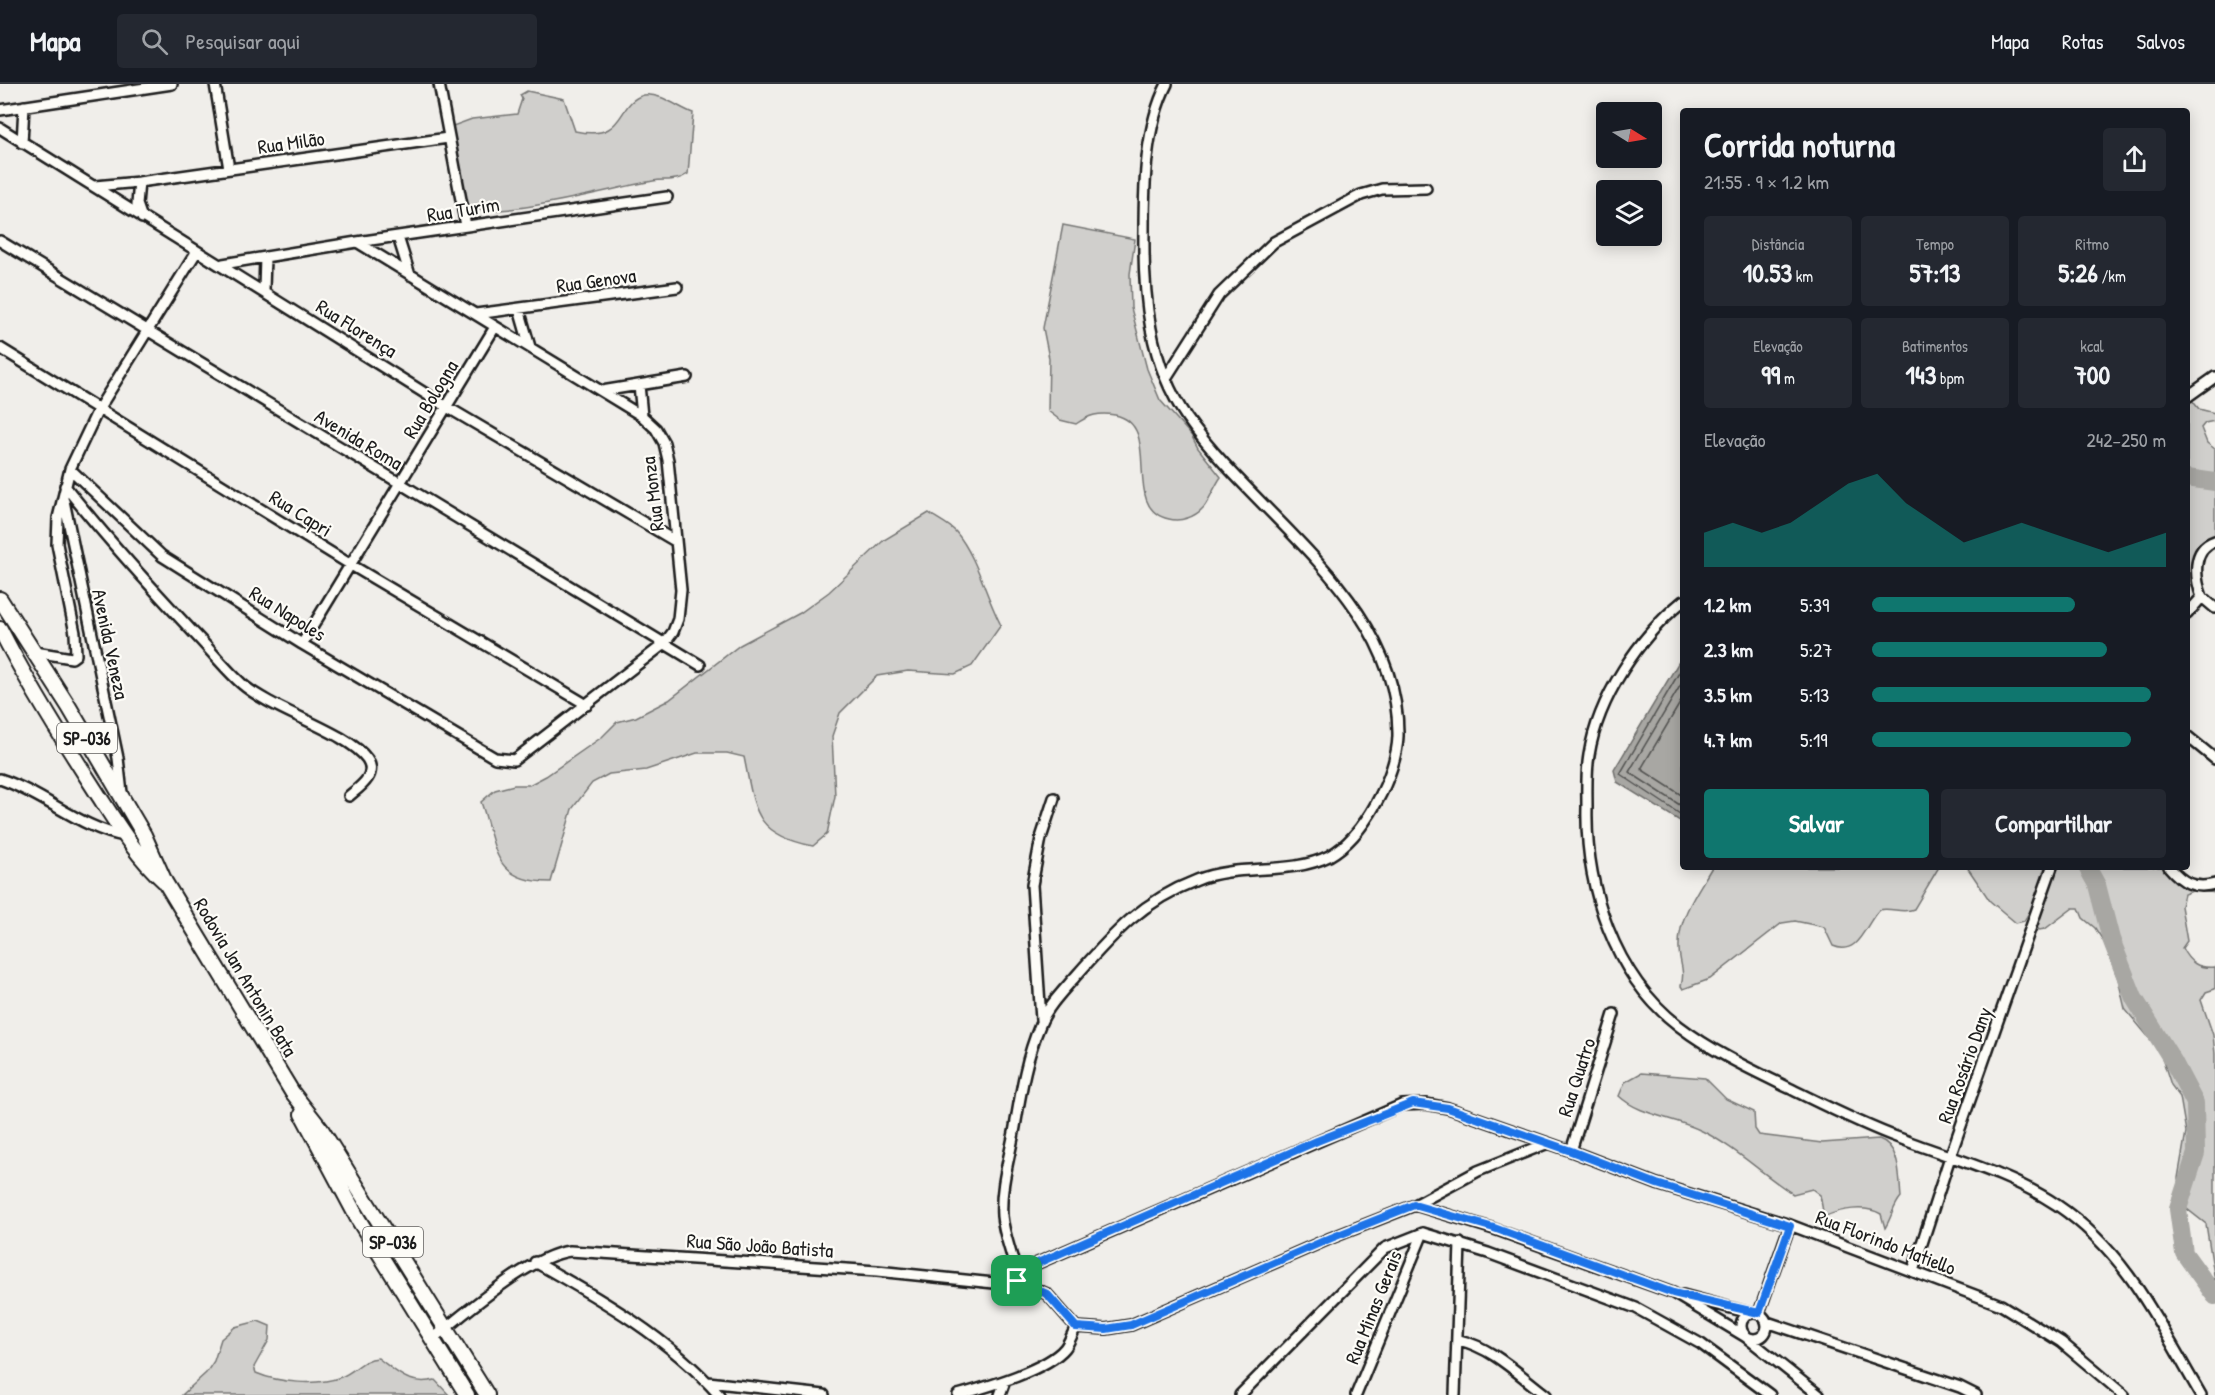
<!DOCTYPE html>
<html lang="pt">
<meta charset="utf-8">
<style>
body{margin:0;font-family:"Patrick Hand",sans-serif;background:#242831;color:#f1f3f6;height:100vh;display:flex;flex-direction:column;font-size:22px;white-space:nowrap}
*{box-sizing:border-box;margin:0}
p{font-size:20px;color:#9ea1a6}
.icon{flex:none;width:33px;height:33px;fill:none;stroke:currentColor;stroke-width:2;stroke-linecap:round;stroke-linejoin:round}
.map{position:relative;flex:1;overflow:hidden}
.details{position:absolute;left:1680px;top:24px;width:510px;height:762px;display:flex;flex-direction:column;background:#171b24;border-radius:6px;box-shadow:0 3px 15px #0003}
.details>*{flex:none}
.needle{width:39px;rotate:101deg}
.controls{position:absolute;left:1596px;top:18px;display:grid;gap:12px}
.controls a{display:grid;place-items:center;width:66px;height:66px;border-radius:6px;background:#171b24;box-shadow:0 3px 15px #0003;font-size:30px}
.pin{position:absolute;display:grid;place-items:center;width:51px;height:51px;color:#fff;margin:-26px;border-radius:12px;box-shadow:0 3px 9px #0006}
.round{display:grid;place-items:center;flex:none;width:63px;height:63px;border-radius:6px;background:#242831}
.overview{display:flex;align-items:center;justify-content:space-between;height:102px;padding:0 24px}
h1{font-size:33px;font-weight:700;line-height:45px}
.metrics{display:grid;grid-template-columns:repeat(3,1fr);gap:9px;height:102px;padding:6px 24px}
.metrics div{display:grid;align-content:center;border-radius:6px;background:#242831;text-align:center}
.metrics b{font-size:26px;font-weight:700}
.metrics small{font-size:16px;font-weight:400}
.metrics p{font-size:16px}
.chart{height:168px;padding:12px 24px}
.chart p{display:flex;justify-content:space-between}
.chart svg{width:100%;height:108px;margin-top:6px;fill:#0f766e;opacity:.7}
.cta{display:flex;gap:12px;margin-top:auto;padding:12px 24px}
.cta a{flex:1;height:69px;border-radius:6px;background:#0f766e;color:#fff;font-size:24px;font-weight:700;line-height:69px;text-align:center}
.cta a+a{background:#242831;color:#f1f3f6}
ul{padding:0 24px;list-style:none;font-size:20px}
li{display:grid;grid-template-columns:96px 72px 1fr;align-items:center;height:45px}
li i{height:15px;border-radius:8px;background:#0f766e}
header{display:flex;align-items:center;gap:36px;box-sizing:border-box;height:84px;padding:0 30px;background:#171b24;border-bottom:2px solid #363941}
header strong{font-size:28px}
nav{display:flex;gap:33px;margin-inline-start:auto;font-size:21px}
.search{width:420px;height:54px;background:#242831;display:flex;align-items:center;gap:15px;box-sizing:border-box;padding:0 21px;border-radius:6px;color:#9ea1a6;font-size:22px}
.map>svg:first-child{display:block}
.green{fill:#d0cfcc;stroke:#767674;stroke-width:1.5}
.water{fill:#a8a7a3;stroke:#706f6d;stroke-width:1.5}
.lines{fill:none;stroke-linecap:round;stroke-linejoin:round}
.shore{stroke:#545452;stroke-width:1.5}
.river{stroke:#a8a7a3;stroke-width:18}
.street-casing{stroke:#1c1c1c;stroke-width:14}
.primary-casing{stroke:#1c1c1c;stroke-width:18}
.street{stroke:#fdfcf7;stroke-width:9}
.primary{stroke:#fdfcf7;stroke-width:14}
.route-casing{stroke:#fff;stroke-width:12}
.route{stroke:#1a73e8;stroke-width:8}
.labels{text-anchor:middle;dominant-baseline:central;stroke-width:4.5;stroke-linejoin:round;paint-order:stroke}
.shield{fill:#fdfcf7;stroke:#605f5e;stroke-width:1.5}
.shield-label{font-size:18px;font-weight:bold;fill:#1c1c1c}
.street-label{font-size:20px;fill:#1c1c1c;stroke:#fdfcf7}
</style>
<header>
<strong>Mapa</strong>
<div class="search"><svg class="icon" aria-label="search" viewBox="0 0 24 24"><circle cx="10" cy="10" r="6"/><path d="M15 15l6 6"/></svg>Pesquisar aqui</div>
<nav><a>Mapa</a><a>Rotas</a><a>Salvos</a></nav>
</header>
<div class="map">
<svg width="2215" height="1311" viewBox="0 0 2215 1311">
<rect width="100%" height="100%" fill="#f0eeea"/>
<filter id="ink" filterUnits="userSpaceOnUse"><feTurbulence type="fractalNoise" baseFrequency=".0167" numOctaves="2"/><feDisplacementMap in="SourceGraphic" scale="12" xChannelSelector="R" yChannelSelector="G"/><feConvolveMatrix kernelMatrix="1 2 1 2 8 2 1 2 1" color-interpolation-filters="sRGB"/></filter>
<g filter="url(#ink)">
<path class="green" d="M527 7 564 15 575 47C628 58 615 18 644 11 659 8 679 24 693 29L688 90C676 98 667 95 653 97 621 102 495 137 471 123 464 119 449 78 447 70 445 63 449 50 450 43L472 35 517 30 522 15 520 11Z
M1063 141 1135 155 1130 190 1131 224 1147 285 1160 316 1191 351 1198 364 1221 393C1215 401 1207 421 1203 424 1195 433 1181 438 1169 435 1119 425 1165 341 1115 331 1099 328 1089 331 1076 340L1060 336 1048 327 1049 274 1043 244Z
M2187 315H2191L2199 325 2215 329V337L2205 339 2201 344 2207 359 2215 365V455L2195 474 2187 514Z
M929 429C937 435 949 440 956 448 977 473 986 513 1001 541L972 582 955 590 908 587 877 592 840 629 832 652 835 712 827 750 813 762C753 750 755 726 744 673L727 669H697L646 686 609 690 592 699 572 725 551 798C491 798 497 763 481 718L495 706 514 701H529L546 692 602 653 617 638 636 633 669 616 740 561 800 529 829 508 884 456Z
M1712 783H1939L1914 825C1903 830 1891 823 1879 826 1865 840 1859 873 1833 862L1824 843 1795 837 1782 839 1710 895 1683 905 1681 902C1686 884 1678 878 1679 861 1679 832 1698 807 1712 783Z
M1967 783H2171L2183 792 2215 798V809L2195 806 2184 810 2181 822 2187 857 2182 864C2189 878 2198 885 2215 883V905L2206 908 2201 916 2213 951 2215 970V1197L2206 1140 2182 1121 2178 1094 2186 1048 2180 1013 2171 1001 2160 967 2125 925 2118 895 2104 858 2095 844 2083 834 2079 824H2073L2045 845 2039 846 2036 842 2039 821 2036 817 2024 837 2016 839 1990 817Z
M1641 989 1705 994 1726 1015 1754 1028 1755 1045 1759 1051 1822 1059 1879 1055C1901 1062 1899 1095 1901 1113 1893 1122 1892 1133 1885 1144L1881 1130C1865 1121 1840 1125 1824 1133L1820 1111 1812 1105 1793 1110C1762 1090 1735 1063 1702 1047 1675 1033 1640 1032 1619 1012L1625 998Z
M258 1237 270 1242 269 1256 254 1283 256 1289C279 1299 318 1302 341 1293 356 1287 362 1275 378 1274 398 1289 409 1302 435 1296L449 1311H182L206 1289 214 1277 221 1255 235 1243Z"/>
<path class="water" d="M1683 571V739L1617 698 1614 686Z"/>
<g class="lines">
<path class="shore" d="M1683 582 1620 690 1683 732
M1683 597 1629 688 1683 723
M1683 614 1641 685 1683 712"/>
<path class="river" d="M2187 394 2215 398
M2087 783 2097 801 2111 855 2134 914 2173 977 2195 1019 2196 1069 2178 1125 2184 1169 2215 1212"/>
<g class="street-casing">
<path id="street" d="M215 0 229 85
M439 0 466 142
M0 26 172 0
M0 44 447 323 675 457
M22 59 24 22
M139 98 137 120 142 134
M95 102 139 98 448 54
M398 153 410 191
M0 157 700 581
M223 180 357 158 667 113
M264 206 265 173
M519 225 530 263
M476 230 677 203
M0 264 351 481 587 621
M1166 294 1219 211 1274 158 1361 111 1382 105 1426 104
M639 301 642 332
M602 307 687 293
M2187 313 2215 293
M70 385 162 472 302 560 495 674 514 676 664 560 673 548 678 535 681 506 668 376 664 359 656 345 642 332 357 158
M65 402C105 453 148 500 192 547 209 564 224 584 242 600 273 627 348 648 367 675 378 691 360 703 349 712
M64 417 118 674 122 709
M2202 513C2195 494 2191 465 2215 457
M2202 513 2215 524
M1683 517C1639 553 1598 614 1589 671 1586 688 1587 706 1587 723 1585 803 1614 892 1679 942 1713 968 1752 986 1789 1004 1826 1022 1861 1040 1899 1054 1951 1074 2011 1090 2057 1121 2128 1169 2159 1240 2201 1311
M2187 530 2202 513
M302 560 495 243
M35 568 72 574 76 571 75 549 57 460 58 434 70 385 98 326 197 167
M2187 652 2215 675
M0 695C43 709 83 746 125 752
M2169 783C2182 798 2194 806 2215 800
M1041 936 1032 801 1041 754 1054 714
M1571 1067 1614 930
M1415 1121 1478 1087 1548 1059
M535 1178C601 1215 669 1254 719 1311
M1913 1187 1950 1073 2052 783
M1017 1197C1015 1175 1004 1154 1002 1132 1000 1102 1010 1072 1015 1043 1021 1007 1026 974 1040 941 1047 923 1063 907 1075 893 1113 850 1142 817 1197 796 1238 779 1289 792 1329 772 1364 753 1397 690 1398 652 1400 516 1257 434 1187 334 1149 279 1143 212 1144 147 1144 100 1145 43 1167 0
M1017 1197 1024 1185 1402 1021 1426 1020 1448 1024 1571 1067 1657 1100 1790 1141 2001 1221 2061 1258 2124 1311
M1683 1211 1750 1229
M1741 1242a13 13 0 1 1 26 0a13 13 0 1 1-26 0Z
M1759 1229 1790 1141
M1767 1238 1960 1303 1976 1311
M1076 1243 1106 1245 1131 1241 1331 1154 1415 1121 1494 1145 1673 1209 1746 1253 1819 1311
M432 1255C466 1229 529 1172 570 1167L877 1187 994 1199 1017 1197 1047 1210 1076 1243
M1459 1256C1493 1264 1518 1290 1546 1311
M708 1298 824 1311
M958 1311C986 1303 1047 1286 1065 1264 1069 1259 1072 1250 1076 1243
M1000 1311 1005 1297
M1240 1311 1385 1164 1423 1149 1488 1169 1636 1224 1701 1260 1770 1311
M1356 1311 1423 1149
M1455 1311 1460 1159"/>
</g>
<g class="primary-casing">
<path id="primary" d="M0 515 69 623 144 751 165 798 292 1008 321 1045 487 1311
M0 545C29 602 62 655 97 709 117 740 136 772 164 797
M302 1030 358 1135 467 1311"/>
</g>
<use href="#street" class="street"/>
<use href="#primary" class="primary"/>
</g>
</g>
<g class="lines" filter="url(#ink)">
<g class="route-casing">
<path id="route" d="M1413 1019 1448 1024 1571 1067 1657 1100 1790 1142 1759 1229 1673 1209 1494 1144 1414 1121 1331 1154 1131 1241 1106 1245 1076 1243 1047 1210 1017 1197 1024 1185 1317 1057Z"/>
</g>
<use href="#route" class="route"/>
</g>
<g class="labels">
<g class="shield">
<rect x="57" y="639" width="60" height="30" rx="4.5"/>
<rect x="363" y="1143" width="60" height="30" rx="4.5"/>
</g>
<g class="shield-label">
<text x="87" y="654">SP-036</text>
<text x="393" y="1158">SP-036</text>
</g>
<g class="street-label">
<text transform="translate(291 58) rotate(-8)">Rua Milão</text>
<text transform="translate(463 125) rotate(-9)">Rua Turim</text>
<text transform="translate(596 196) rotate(-8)">Rua Genova</text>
<text transform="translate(357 244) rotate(32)">Rua Florença</text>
<text transform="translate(430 315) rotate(-59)">Rua Bologna</text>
<text transform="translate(359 355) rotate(31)">Avenida Roma</text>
<text transform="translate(652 410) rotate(-97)">Rua Monza</text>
<text transform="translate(301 429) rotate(32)">Rua Capri</text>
<text transform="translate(288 529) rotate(32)">Rua Napoles</text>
<text transform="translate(111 560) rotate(78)">Avenida Veneza</text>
<text transform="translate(246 893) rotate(59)">Rodovia Jan Antonin Bata</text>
<text transform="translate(1964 981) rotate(-70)">Rua Rosário Dany</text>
<text transform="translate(1576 993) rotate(-72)">Rua Quatro</text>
<text transform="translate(1886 1158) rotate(21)">Rua Florindo Matiello</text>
<text transform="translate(760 1161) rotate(4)">Rua São João Batista</text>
<text transform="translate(1373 1223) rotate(-68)">Rua Minas Gerais</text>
</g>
</g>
</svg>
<div class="controls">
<a><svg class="needle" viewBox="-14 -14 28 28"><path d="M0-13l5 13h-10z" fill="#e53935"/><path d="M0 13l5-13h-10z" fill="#9ea1a6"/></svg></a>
<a><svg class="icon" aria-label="layers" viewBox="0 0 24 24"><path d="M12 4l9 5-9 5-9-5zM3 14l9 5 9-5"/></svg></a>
</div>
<div class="pin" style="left:1017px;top:1197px;background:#1e9e55"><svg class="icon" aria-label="arrive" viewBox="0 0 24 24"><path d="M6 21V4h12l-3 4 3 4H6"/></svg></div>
<section class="details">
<div class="overview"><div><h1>Corrida noturna</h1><p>21:55 · 9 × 1.2 km</p></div><a class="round"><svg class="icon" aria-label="share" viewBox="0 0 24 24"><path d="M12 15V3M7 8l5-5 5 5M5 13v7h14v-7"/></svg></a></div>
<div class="metrics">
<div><p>Distância</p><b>10.53<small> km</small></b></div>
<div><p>Tempo</p><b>57:13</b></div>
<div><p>Ritmo</p><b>5:26<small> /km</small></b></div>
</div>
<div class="metrics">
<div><p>Elevação</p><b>99<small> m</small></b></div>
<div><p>Batimentos</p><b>143<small> bpm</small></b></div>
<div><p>kcal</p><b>700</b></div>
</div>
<div class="chart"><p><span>Elevação</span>242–250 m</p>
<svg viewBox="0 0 160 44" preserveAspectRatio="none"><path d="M0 44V30L10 26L20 30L30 26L40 18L50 10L60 6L70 18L80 26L90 34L100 30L110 26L120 30L130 34L140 38L150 34L160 30V44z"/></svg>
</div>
<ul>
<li><b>1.2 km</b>5:39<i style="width:69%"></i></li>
<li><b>2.3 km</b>5:27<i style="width:80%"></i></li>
<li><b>3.5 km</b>5:13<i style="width:95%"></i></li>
<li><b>4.7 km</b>5:19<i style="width:88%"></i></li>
</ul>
<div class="cta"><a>Salvar</a><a>Compartilhar</a></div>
</section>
</div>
